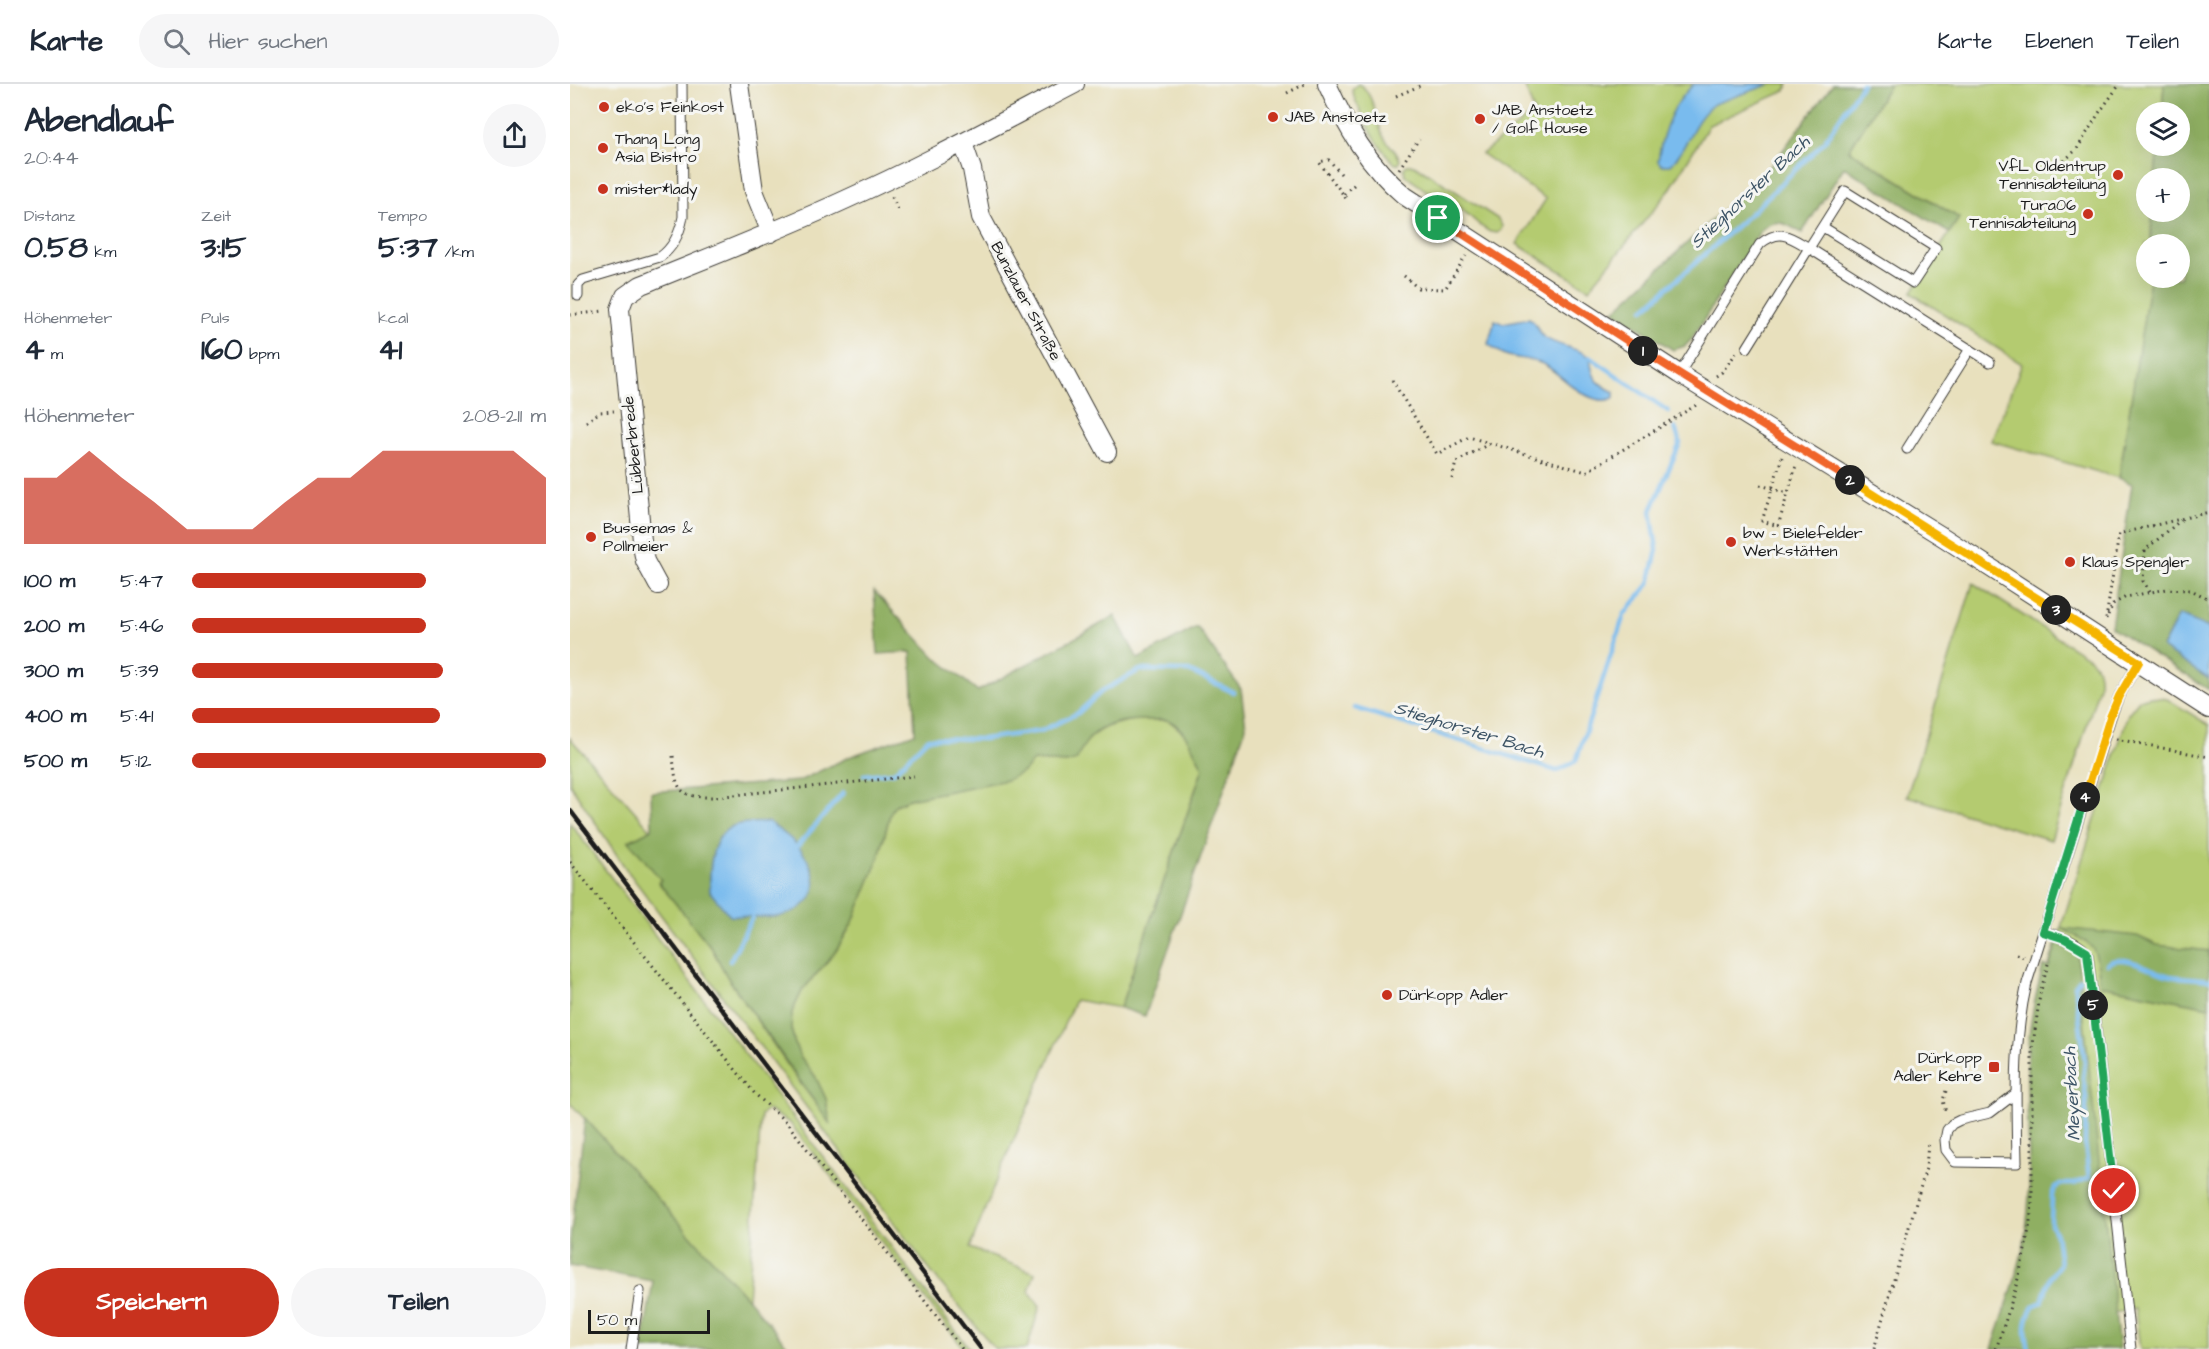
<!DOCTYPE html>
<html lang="de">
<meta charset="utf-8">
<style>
body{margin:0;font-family:"Architects Daughter",sans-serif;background:#f6f6f7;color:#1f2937;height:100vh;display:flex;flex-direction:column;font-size:22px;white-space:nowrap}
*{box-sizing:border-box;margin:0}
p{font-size:20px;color:#747a83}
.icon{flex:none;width:33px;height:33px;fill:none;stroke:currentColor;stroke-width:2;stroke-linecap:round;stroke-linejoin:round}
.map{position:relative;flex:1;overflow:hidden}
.side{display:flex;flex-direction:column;background:#fff;width:570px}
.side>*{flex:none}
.controls{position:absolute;left:1566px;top:18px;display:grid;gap:12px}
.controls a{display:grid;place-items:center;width:54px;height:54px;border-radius:50%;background:#fff;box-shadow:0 6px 24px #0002;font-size:30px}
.scale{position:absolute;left:18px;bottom:15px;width:122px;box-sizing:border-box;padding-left:6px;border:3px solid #1c1c1c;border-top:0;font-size:16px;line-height:21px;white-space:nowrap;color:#1c1c1c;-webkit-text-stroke:4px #f6f6f2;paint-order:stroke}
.pin{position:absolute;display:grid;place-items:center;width:51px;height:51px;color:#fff;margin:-26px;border:3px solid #fff;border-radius:50%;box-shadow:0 2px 6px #0007}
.km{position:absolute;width:30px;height:30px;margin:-15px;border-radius:50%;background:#222;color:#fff;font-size:16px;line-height:30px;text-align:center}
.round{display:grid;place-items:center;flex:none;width:63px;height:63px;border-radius:32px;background:#f6f6f7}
.head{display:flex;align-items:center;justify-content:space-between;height:102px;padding:0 24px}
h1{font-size:33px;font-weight:700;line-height:45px}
.stats{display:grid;grid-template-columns:repeat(3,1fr);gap:9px;height:102px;padding:6px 24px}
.stats div{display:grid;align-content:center}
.stats b{font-size:30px;font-weight:700}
.stats small{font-size:16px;font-weight:400}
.stats p{font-size:16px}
.chart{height:168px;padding:12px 24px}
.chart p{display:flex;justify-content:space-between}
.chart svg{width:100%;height:108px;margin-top:6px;fill:#c8321e;opacity:.7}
.cta{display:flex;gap:12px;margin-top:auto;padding:12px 24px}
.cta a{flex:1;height:69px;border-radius:36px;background:#c8321e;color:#fff;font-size:24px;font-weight:700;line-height:69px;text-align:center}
.cta a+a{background:#f6f6f7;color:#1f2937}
ul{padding:0 24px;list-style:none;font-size:20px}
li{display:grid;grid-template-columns:96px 72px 1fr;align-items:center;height:45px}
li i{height:15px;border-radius:8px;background:#c8321e}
header{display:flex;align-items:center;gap:36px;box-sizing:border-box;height:84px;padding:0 30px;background:#fff;border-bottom:2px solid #e0e1e3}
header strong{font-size:28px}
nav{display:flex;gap:33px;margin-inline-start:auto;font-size:21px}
.search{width:420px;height:54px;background:#f6f6f7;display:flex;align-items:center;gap:15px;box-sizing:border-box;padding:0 21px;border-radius:33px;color:#747a83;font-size:22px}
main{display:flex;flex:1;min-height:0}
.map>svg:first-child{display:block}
.green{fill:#b4cb70;stroke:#687446;stroke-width:1.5}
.forest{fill:#8faf62;stroke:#56663f;stroke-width:1.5}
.water{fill:#79bbee;stroke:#4a6c85;stroke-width:1.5}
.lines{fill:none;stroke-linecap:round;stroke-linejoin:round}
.stream{stroke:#79bbee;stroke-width:4.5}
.service-casing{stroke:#3b3934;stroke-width:11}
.minor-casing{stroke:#3b3934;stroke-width:20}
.path{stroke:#3b3934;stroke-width:3;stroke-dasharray:1.5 4.5;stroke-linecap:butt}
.service{stroke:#fff;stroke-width:9}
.minor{stroke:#fff;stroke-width:18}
.rail{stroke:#1c1c1c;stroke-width:4.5}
.split-1-casing{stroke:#fff;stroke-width:12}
.split-2-casing{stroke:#fff;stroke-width:12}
.split-3-casing{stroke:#fff;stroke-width:12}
.split-4-casing{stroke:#fff;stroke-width:12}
.split-5-casing{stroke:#fff;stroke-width:12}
.split-6-casing{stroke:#fff;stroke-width:12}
.split-1{stroke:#f0652b;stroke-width:8}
.split-2{stroke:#f0652b;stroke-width:8}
.split-3{stroke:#f5b400;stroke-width:8}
.split-4{stroke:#f5b400;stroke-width:8}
.split-5{stroke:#22a559;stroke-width:8}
.split-6{stroke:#22a559;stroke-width:8}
.poi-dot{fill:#c8321e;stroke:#f6f6f2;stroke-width:2}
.labels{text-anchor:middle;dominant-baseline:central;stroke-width:6;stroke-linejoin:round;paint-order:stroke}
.poi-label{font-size:16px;fill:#1c1c1c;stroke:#f6f6f2;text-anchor:start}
.street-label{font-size:16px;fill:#1c1c1c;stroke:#f6f6f2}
.water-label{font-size:18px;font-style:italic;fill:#3d5466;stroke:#f6f6f2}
</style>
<header>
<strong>Karte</strong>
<div class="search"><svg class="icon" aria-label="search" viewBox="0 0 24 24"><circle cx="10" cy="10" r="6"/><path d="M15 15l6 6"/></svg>Hier suchen</div>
<nav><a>Karte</a><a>Ebenen</a><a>Teilen</a></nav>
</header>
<main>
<section class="side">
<div class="head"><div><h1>Abendlauf</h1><p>20:44</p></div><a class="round"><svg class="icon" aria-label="share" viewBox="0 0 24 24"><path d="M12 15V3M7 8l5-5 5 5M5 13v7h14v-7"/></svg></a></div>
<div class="stats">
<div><p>Distanz</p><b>0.58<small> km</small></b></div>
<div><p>Zeit</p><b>3:15</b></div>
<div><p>Tempo</p><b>5:37<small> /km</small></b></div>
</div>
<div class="stats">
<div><p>Höhenmeter</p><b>4<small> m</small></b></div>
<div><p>Puls</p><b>160<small> bpm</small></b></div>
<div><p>kcal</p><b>41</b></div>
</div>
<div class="chart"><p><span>Höhenmeter</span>208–211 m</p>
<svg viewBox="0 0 160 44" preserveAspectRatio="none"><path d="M0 44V17L10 17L20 6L30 17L40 27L50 38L60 38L70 38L80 27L90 17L100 17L110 6L120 6L130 6L140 6L150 6L160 17V44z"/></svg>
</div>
<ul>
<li><b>100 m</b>5:47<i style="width:66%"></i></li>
<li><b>200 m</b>5:46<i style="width:66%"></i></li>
<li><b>300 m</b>5:39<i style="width:71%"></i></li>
<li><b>400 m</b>5:41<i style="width:70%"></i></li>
<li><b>500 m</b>5:12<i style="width:100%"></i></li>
</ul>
<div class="cta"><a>Speichern</a><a>Teilen</a></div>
</section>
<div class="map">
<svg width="1639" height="1265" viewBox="0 0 1639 1265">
<rect width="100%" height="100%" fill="#f6f6f2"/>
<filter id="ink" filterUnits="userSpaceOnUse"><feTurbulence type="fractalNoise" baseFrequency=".0167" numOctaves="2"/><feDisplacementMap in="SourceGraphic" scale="12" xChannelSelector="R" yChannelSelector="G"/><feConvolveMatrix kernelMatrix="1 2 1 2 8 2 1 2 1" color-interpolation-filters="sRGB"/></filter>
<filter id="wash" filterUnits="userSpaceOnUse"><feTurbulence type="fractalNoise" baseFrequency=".008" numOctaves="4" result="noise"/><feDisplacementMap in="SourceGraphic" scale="24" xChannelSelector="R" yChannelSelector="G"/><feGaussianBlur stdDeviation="1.35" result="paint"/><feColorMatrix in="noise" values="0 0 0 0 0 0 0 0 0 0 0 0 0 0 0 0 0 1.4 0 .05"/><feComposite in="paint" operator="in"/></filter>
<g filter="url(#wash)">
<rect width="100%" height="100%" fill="#e8e0bd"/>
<path class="green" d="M788 0C802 4 807 37 812 50 816 60 828 66 830 77L828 80H825C805 60 792 33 782 8L783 4Z
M954 0H1219L1215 7 1139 41 1099 107 1019 205 947 160 976 115 912 70 964 28Z
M1320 0H1594L1592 28H1576V62H1588L1585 94H1576V128H1582L1581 160H1576V194H1580V196L1549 394 1421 357 1452 280 1341 209 1389 134 1279 66Z
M837 81H844L856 88 928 135 932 142 931 146 927 149 920 148 912 143 889 123 865 113 835 91 834 84Z
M1403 499 1519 574C1528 582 1530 589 1529 602L1481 756 1337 712Z
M1580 613 1597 615 1639 641V1265H1570L1565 1225 1543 1229 1427 1265 1459 1159 1475 894 1558 630 1569 616Z
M565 636H598L616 651 633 684 550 924 505 916 428 1092 400 1164 465 1189 459 1207 470 1222 457 1265H425L362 1189 56 785 0 700V654L81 746 59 757 92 796 89 799 141 863 158 894 227 995 260 1038 256 1015 245 992 229 971 224 957 221 944 222 928 232 907 266 867 283 838 310 770 320 730 325 721 339 715 453 688 462 677 497 679C524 650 525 642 565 636Z
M0 739 370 1227 400 1265H394L220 1039 198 1026 191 1031 178 1215 0 1019Z"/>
<path class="forest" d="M1263 0H1320L1279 66 1389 134 1379 149 1274 83 1232 149C1217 140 1206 132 1191 146L1121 256 1115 262 1103 266 1044 227 1204 78Z
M1594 0H1639V544L1609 531 1592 563 1639 595V606L1541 543 1562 400 1549 394 1580 194H1610V160H1581L1582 128H1610V94H1585L1588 62H1610V28H1592Z
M304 507 365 573 408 607 545 532 568 575 627 543 671 605 676 643 575 932 550 924 633 684C625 669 615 642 597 636 592 635 584 636 579 636 546 635 519 642 507 676L497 679 463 677 453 688 437 696 339 715 325 721 320 730 310 770 283 838 266 867 232 907 222 928 221 944 224 957 229 971 245 992 256 1015 260 1040 158 894 141 863 88 798 91 796 59 757 82 745 81 708 229 697 279 673 345 649 341 568 308 570Z
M1491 844 1567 852 1587 861 1639 867V923L1530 901C1526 861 1527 863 1491 844Z
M1487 859 1507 869 1549 1265H1422C1435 1224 1453 1181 1457 1137 1463 1084 1455 1030 1457 977 1458 944 1465 913 1473 882L1479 883Z
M15 1034 178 1215 220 1265H72L83 1197 0 1182V1157Z"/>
<path class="water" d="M1124 0H1201L1144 20C1123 35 1118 63 1101 81H1091L1088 77C1092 48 1102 20 1124 0Z
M959 234C967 238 967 248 974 253 988 263 1007 263 1020 273 1022 294 1026 299 1044 308V314C1020 325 993 292 975 281 963 275 950 275 938 272 931 270 924 264 918 260L925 236 933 239Z
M1609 531 1639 544V595L1592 564Z
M199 738C208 746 221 753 228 762 252 792 253 820 211 832 198 835 174 832 160 832L140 808C139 785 140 745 170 740 180 738 190 739 199 738Z"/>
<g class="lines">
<path class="stream" d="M1074 225 1181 129 1254 58 1292 0
M1020 273 1098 327
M785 624 987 687 1006 677 1054 531 1079 500 1087 466 1081 427 1110 359 1105 344
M294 691 324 688 358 654 413 655 471 647 508 629 532 607 570 586 619 587 663 608
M225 765 273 709
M160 877 185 828
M1537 880C1554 867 1582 888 1600 892 1613 894 1626 894 1639 896
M1459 1265C1455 1247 1454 1238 1463 1222L1472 1218 1480 1193 1490 1180 1486 1150 1481 1141 1482 1110 1485 1104 1490 1100H1504L1519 1094 1515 1059 1516 1013 1513 994 1515 978 1505 902 1510 895"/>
</g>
</g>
<g filter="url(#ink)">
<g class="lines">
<g class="service-casing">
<path id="service" d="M1253 143 1343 199 1366 164 1275 107 1239 164 1420 278
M8 212V201L13 196 90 173C103 164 110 148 113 133L112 0
M1109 290 1190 160C1210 144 1219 152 1239 164L1177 264
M1337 365 1400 265
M1473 847C1487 852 1510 857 1518 871L1561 1265
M1445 1010 1420 1029 1390 1036 1382 1040 1377 1046 1375 1056 1376 1066 1385 1078 1447 1079C1446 1018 1443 959 1457 899L1541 633 1549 612 1569 578
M61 1265 70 1207"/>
</g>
<g class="minor-casing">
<path id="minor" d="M169 0 184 107 201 149
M757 0C777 44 798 81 835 112L1109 290 1373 453 1639 625
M393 59 402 85 411 133 537 368
M88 501 75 477 73 467 50 225 55 212 71 201C140 173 210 146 277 115 355 80 430 39 505 0"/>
</g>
<path class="path" d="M717 9 735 0
M826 12 852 1
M1494 77 1507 65 1529 29 1550 0
M829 85 849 55
M771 90 759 76 749 78 778 117
M774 110 787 98
M322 113 329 128
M834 192 848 204 875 205 896 172
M0 231 34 227
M1146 292 1152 288 1167 268
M822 296 867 370 899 353 1016 388 1128 320
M16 338 30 328 44 327
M1212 373 1192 437 1208 442 1226 382
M882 395 886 378 919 360
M1190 401 1218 409
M1580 508 1573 497 1575 466 1611 436
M1538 531 1543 520 1556 513 1597 505 1621 506 1639 515
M1536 535 1549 450 1639 428
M1546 655 1639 673
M103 672C106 706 108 714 145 713L344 692
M0 778 185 1010 217 1039 392 1265
M1446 870 1454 873
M1376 1007 1373 1016 1376 1029
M1304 1265 1356 1084 1358 1059
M1426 1265C1442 1218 1457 1171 1462 1121V968L1470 910 1478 880"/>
<use href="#service" class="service"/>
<use href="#minor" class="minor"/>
<path class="rail" d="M0 726 411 1265"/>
</g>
</g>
<g class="lines" filter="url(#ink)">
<g class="split-1-casing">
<path id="split-1" d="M868 134 1073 267"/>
</g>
<g class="split-2-casing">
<path id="split-2" d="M1073 267 1280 396"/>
</g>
<g class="split-3-casing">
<path id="split-3" d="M1280 396 1486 526"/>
</g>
<g class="split-4-casing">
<path id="split-4" d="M1486 526 1569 578 1549 612 1540 633 1515 713"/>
</g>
<g class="split-5-casing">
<path id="split-5" d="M1515 713 1473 848 1495 855 1517 868 1523 921"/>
</g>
<g class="split-6-casing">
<path id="split-6" d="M1523 921 1544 1107"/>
</g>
<use href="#split-1" class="split-1"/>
<use href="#split-2" class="split-2"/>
<use href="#split-3" class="split-3"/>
<use href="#split-4" class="split-4"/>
<use href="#split-5" class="split-5"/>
<use href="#split-6" class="split-6"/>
</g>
<g class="poi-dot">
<circle cx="34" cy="23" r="6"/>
<circle cx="703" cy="33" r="6"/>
<circle cx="910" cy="35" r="6"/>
<circle cx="33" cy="64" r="6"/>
<circle cx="1548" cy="91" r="6"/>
<circle cx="33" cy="105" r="6"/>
<circle cx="1518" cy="130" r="6"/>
<circle cx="21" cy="453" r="6"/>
<circle cx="1161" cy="458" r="6"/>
<circle cx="1500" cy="478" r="6"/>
<circle cx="817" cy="911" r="6"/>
<rect x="1418" y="977" width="12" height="12" rx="3"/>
</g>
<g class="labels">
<g class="poi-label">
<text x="46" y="23">eko's Feinkost</text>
<text x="922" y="26">JAB Anstoetz<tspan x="922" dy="18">/ Golf House</tspan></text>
<text x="715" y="33">JAB Anstoetz</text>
<text x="45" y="55">Thang Long<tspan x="45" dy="18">Asia Bistro</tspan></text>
<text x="1536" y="82" text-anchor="end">VfL Oldentrup<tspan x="1536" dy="18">Tennisabteilung</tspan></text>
<text x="45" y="105">mister*lady</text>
<text x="1506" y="121" text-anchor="end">Tura06<tspan x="1506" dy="18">Tennisabteilung</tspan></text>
<text x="33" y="444">Bussemas &amp;<tspan x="33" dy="18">Pollmeier</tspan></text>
<text x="1173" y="449">bw - Bielefelder<tspan x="1173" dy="18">Werkstätten</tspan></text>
<text x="1512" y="478">Klaus Spengler</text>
<text x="829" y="911">Dürkopp Adler</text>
<text x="1412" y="974" text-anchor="end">Dürkopp<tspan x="1412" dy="18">Adler Kehre</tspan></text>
</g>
<g class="street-label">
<text transform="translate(456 217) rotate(62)">Bunzlauer Straße</text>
<text transform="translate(63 361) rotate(-96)">Lübberbrede</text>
</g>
<g class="water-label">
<text transform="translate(1180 108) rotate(-43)">Stieghorster Bach</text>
<text transform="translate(899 646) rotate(17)">Stieghorster Bach</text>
<text transform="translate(1502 1010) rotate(-93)">Meyerbach</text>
</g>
</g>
</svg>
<div class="controls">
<a><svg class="icon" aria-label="layers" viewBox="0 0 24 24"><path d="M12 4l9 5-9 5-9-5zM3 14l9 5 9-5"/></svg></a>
<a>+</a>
<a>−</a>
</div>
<div class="scale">50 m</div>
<div class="pin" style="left:868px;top:134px;background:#1e9e55"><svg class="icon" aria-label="arrive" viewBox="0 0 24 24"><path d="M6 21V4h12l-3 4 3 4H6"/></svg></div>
<div class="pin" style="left:1544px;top:1107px;background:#d93025"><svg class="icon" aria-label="check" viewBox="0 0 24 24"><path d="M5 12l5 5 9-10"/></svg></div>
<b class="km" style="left:1073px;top:267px">1</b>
<b class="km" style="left:1280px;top:396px">2</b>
<b class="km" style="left:1486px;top:526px">3</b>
<b class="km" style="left:1515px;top:713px">4</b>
<b class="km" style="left:1523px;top:921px">5</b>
</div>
</main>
